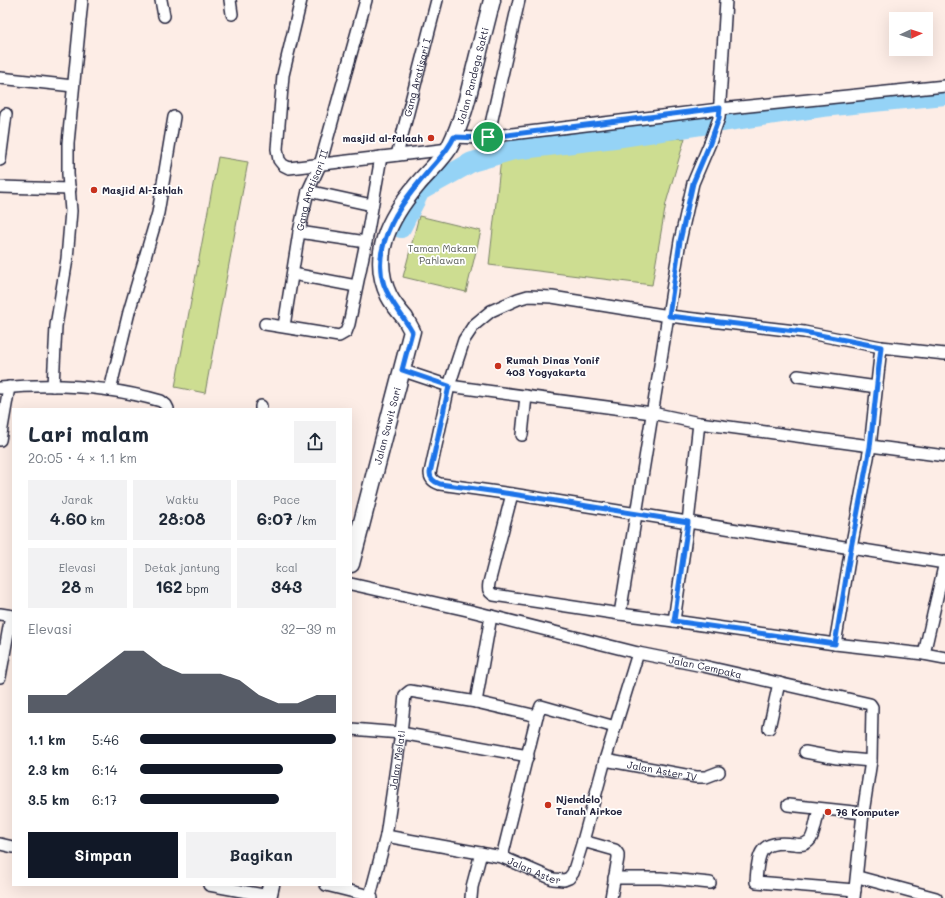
<!DOCTYPE html>
<html lang="id">
<meta charset="utf-8">
<style>
body{margin:0;font-family:Mali,sans-serif;background:#f2f2f3;color:#1f2937;height:100vh;display:flex;flex-direction:column;font-size:15px;white-space:nowrap}
*{box-sizing:border-box;margin:0}
p{font-size:13px;color:#747a83}
.icon{flex:none;width:22px;height:22px;fill:none;stroke:currentColor;stroke-width:2;stroke-linecap:round;stroke-linejoin:round}
.map{position:relative;flex:1;overflow:hidden}
.details{position:absolute;left:12px;top:408px;width:340px;height:478px;display:flex;flex-direction:column;background:#fff;border-radius:0px;box-shadow:0 4px 16px #0002}
.details>*{flex:none}
.needle{width:26px;rotate:87deg}
.tools{position:absolute;left:889px;top:12px;display:grid;gap:8px}
.tools a{display:grid;place-items:center;width:44px;height:44px;border-radius:0px;background:#fff;box-shadow:0 4px 16px #0002;font-size:20px}
.pin{position:absolute;display:grid;place-items:center;width:34px;height:34px;color:#fff;margin:-17px;border:2px solid #fff;border-radius:50%;box-shadow:0 1px 4px #0007}
.round{display:grid;place-items:center;flex:none;width:42px;height:42px;border-radius:0px;background:#f2f2f3}
.head{display:flex;align-items:center;justify-content:space-between;height:68px;padding:0 16px}
h1{font-size:22px;font-weight:800;line-height:30px}
.figures{display:grid;grid-template-columns:repeat(3,1fr);gap:6px;height:68px;padding:4px 16px}
.figures div{display:grid;align-content:center;border-radius:0px;background:#f2f2f3;text-align:center}
.figures b{font-size:17px;font-weight:800}
.figures small{font-size:11px;font-weight:400}
.figures p{font-size:11px}
.chart{height:112px;padding:8px 16px}
.chart p{display:flex;justify-content:space-between}
.chart svg{width:100%;height:72px;margin-top:4px;fill:#111827;opacity:.7}
.cta{display:flex;gap:8px;margin-top:auto;padding:8px 16px}
.cta a{flex:1;height:46px;border-radius:0px;background:#111827;color:#fff;font-size:16px;font-weight:800;line-height:46px;text-align:center}
.cta a+a{background:#f2f2f3;color:#1f2937}
ul{padding:0 16px;list-style:none;font-size:13px}
li{display:grid;grid-template-columns:64px 48px 1fr;align-items:center;height:30px}
li i{height:10px;border-radius:5px;background:#111827}
.map>svg:first-child{display:block}
.green{fill:#cddd91;stroke:#788066}
.lines{fill:none;stroke-linecap:round;stroke-linejoin:round}
.river{stroke:#95d3f6;stroke-width:20}
.minor-casing{stroke:#22223b;stroke-width:14}
.secondary-casing{stroke:#22223b;stroke-width:19}
.minor{stroke:#fff;stroke-width:11}
.secondary{stroke:#fff;stroke-width:16}
.route-casing{stroke:#fff;stroke-width:8}
.route{stroke:#1a73e8;stroke-width:5}
.poi-dot{fill:#c8321e;stroke:#fff;stroke-width:1.5}
.labels{text-anchor:middle;dominant-baseline:central;stroke-width:3.5;stroke-linejoin:round;paint-order:stroke}
.street-label{font-size:10px;fill:#22223b;stroke:#fff}
.poi-label{font-size:10px;font-weight:bold;fill:#22223b;stroke:#fff;text-anchor:start}
.park-label{font-size:10px;fill:#555a55;stroke:#fff}
</style>
<div class="map">
<svg width="945" height="898" viewBox="0 0 945 898">
<rect width="100%" height="100%" fill="#fdede6"/>
<filter id="ink" filterUnits="userSpaceOnUse"><feTurbulence type="fractalNoise" baseFrequency=".025" numOctaves="2"/><feDisplacementMap in="SourceGraphic" scale="8" xChannelSelector="R" yChannelSelector="G"/><feConvolveMatrix kernelMatrix="1 2 1 2 8 2 1 2 1" color-interpolation-filters="sRGB"/></filter>
<g filter="url(#ink)">
<path class="green" d="M685 138 666 203 652 285 489 265 502 149Z
M218 157 248 162 205 393 175 387Z
M419 216 481 231 466 292 403 277Z"/>
<g class="lines">
<path class="river" d="M401 228 420 191 472 162 514 150 615 138 822 107 945 95"/>
<g class="minor-casing">
<g id="minor">
<path d="M161 0 164 16"/>
<path d="M230 0 232 14"/>
<path d="M301 0 283 75 277 149 279 160 283 165 289 168 449 149"/>
<path d="M0 78 73 86"/>
<path d="M454 137 478 138 720 109 945 86"/>
<path d="M488 137 519 0"/>
<path id="s1" d="M397 155 437 0"/>
<path d="M0 160 6 114"/>
<path d="M0 187 70 189"/>
<path d="M308 191 372 205"/>
<path d="M299 232 366 242"/>
<path d="M293 274 356 286"/>
<path d="M265 324 339 336 346 332 349 324 366 242 381 157"/>
<path id="s2" d="M284 326 299 232 308 191 320 165 366 0"/>
<path d="M945 354 881 347 804 332 669 316 552 297 528 296 518 299 491 311 474 325 464 340 449 386 430 473C430 479 434 482 440 484L512 494 945 563"/>
<path d="M401 370 449 386 652 413 699 423 945 456"/>
<path d="M798 376 877 387"/>
<path d="M53 386 56 326 67 259 71 211 68 174V143L82 0"/>
<path d="M0 388C54 383 109 386 161 401L166 405 168 409"/>
<path d="M110 390 129 312 158 213 174 117"/>
<path d="M261 409V406"/>
<path d="M522 435 526 396"/>
<path d="M0 440 9 387"/>
<path d="M512 494 489 583C488 589 488 592 494 595L620 614 674 621 835 644 924 654 945 658"/>
<path id="s3" d="M351 584 467 610 638 653 703 666 870 704 872 707 871 761 863 813 854 898"/>
<path d="M0 614 13 616"/>
<path d="M620 614 680 241 693 183 710 143 719 118 726 0"/>
<path d="M674 621 688 522 699 423"/>
<path d="M835 644 851 548 870 447 881 347"/>
<path d="M924 654 945 562"/>
<path d="M0 677 11 616"/>
<path d="M476 702 491 616"/>
<path d="M769 728 779 683"/>
<path d="M351 729 401 733 528 756"/>
<path d="M805 752 837 758 871 761"/>
<path id="s4" d="M605 760 696 777H706L719 772"/>
<path d="M788 805 863 813"/>
<path d="M819 809C817 816 814 837 809 841 805 845 799 845 794 844 760 840 758 851 756 882L855 890"/>
<path id="s5" d="M386 836 502 857 553 879 564 880 569 878 573 873 583 841 605 760 638 653"/>
<path d="M583 841 615 850 618 854V858L611 898"/>
<path d="M0 844 13 847"/>
<path d="M502 857 537 716 541 706 615 727"/>
<path d="M858 877 936 898"/>
<path d="M614 878H661L710 883"/>
<path d="M209 885 269 896"/>
<path d="M326 885 370 896 372 898"/>
<path id="s6" d="M370 896 386 836 401 733 405 695 410 691 476 702 537 716"/>
<path d="M471 898 472 887 481 853"/>
</g>
</g>
<g class="secondary-casing">
<g id="secondary">
<path id="s7" d="M351 564 412 331C410 327 407 322 405 318 399 311 393 304 389 296 369 255 390 217 417 185 426 174 444 158 450 146 462 122 468 97 474 71 480 47 486 24 492 0"/>
<path d="M268 898 271 885"/>
</g>
</g>
<use href="#minor" class="minor"/>
<use href="#secondary" class="secondary"/>
</g>
</g>
<g class="lines" filter="url(#ink)">
<g class="route-casing">
<path id="route" d="M720 108 719 118 710 143 693 183 680 241 669 316 804 332 881 347 870 447 851 548 835 644 674 621 688 522 512 494 440 484C434 482 430 479 430 473L449 386 402 370 412 332C403 315 390 302 384 285 379 271 380 256 384 243 392 215 409 194 427 173 437 161 448 151 454 137L484 138Z"/>
</g>
<use href="#route" class="route"/>
</g>
<g class="poi-dot">
<circle cx="431" cy="138" r="4"/>
<circle cx="94" cy="190" r="4"/>
<circle cx="498" cy="366" r="4"/>
<circle cx="548" cy="805" r="4"/>
<circle cx="828" cy="812" r="4"/>
</g>
<g class="labels">
<g class="street-label">
<text stroke="none"><textPath href="#s7" startOffset="530">Jalan Pandega Sakti</textPath></text>
<text stroke="none"><textPath href="#s1" startOffset="80">Gang Aratisari I</textPath></text>
<text stroke="none"><textPath href="#s2" startOffset="139">Gang Aratisari II</textPath></text>
<text stroke="none"><textPath href="#s7" startOffset="143">Jalan Sawit Sari</textPath></text>
<text stroke="none"><textPath href="#s3" startOffset="364">Jalan Cempaka</textPath></text>
<text stroke="none"><textPath href="#s6" startOffset="139">Jalan Melati</textPath></text>
<text stroke="none"><textPath href="#s4" startOffset="58">Jalan Aster IV</textPath></text>
<text stroke="none"><textPath href="#s5" startOffset="153">Jalan Aster</textPath></text>
</g>
<g class="poi-label">
<text x="423" y="138" text-anchor="end">masjid al-falaah</text>
<text x="102" y="190">Masjid Al-Ishlah</text>
<text x="506" y="360">Rumah Dinas Yonif<tspan x="506" dy="12">403 Yogyakarta</tspan></text>
<text x="556" y="799">Njendelo<tspan x="556" dy="12">Tanah Airkoe</tspan></text>
<text x="836" y="812">76 Komputer</text>
</g>
<g class="park-label">
<text x="442" y="248">Taman Makam<tspan x="442" dy="12">Pahlawan</tspan></text>
</g>
</g>
</svg>
<div class="tools">
<a><svg class="needle" viewBox="-14 -14 28 28"><path d="M0-13l5 13h-10z" fill="#e53935"/><path d="M0 13l5-13h-10z" fill="#747a83"/></svg></a>
</div>
<div class="pin" style="left:488px;top:137px;background:#1e9e55"><svg class="icon" aria-label="arrive" viewBox="0 0 24 24"><path d="M6 21V4h12l-3 4 3 4H6"/></svg></div>
<section class="details">
<div class="head"><div><h1>Lari malam</h1><p>20:05 · 4 × 1.1 km</p></div><a class="round"><svg class="icon" aria-label="share" viewBox="0 0 24 24"><path d="M12 15V3M7 8l5-5 5 5M5 13v7h14v-7"/></svg></a></div>
<div class="figures">
<div><p>Jarak</p><b>4.60<small> km</small></b></div>
<div><p>Waktu</p><b>28:08</b></div>
<div><p>Pace</p><b>6:07<small> /km</small></b></div>
</div>
<div class="figures">
<div><p>Elevasi</p><b>28<small> m</small></b></div>
<div><p>Detak jantung</p><b>162<small> bpm</small></b></div>
<div><p>kcal</p><b>343</b></div>
</div>
<div class="chart"><p><span>Elevasi</span>32–39 m</p>
<svg viewBox="0 0 160 44" preserveAspectRatio="none"><path d="M0 44V33L10 33L20 33L30 24L40 15L50 6L60 6L70 15L80 20L90 20L100 20L110 24L120 33L130 38L140 38L150 33L160 33V44z"/></svg>
</div>
<ul>
<li><b>1.1 km</b>5:46<i style="width:100%"></i></li>
<li><b>2.3 km</b>6:14<i style="width:73%"></i></li>
<li><b>3.5 km</b>6:17<i style="width:71%"></i></li>
</ul>
<div class="cta"><a>Simpan</a><a>Bagikan</a></div>
</section>
</div>
